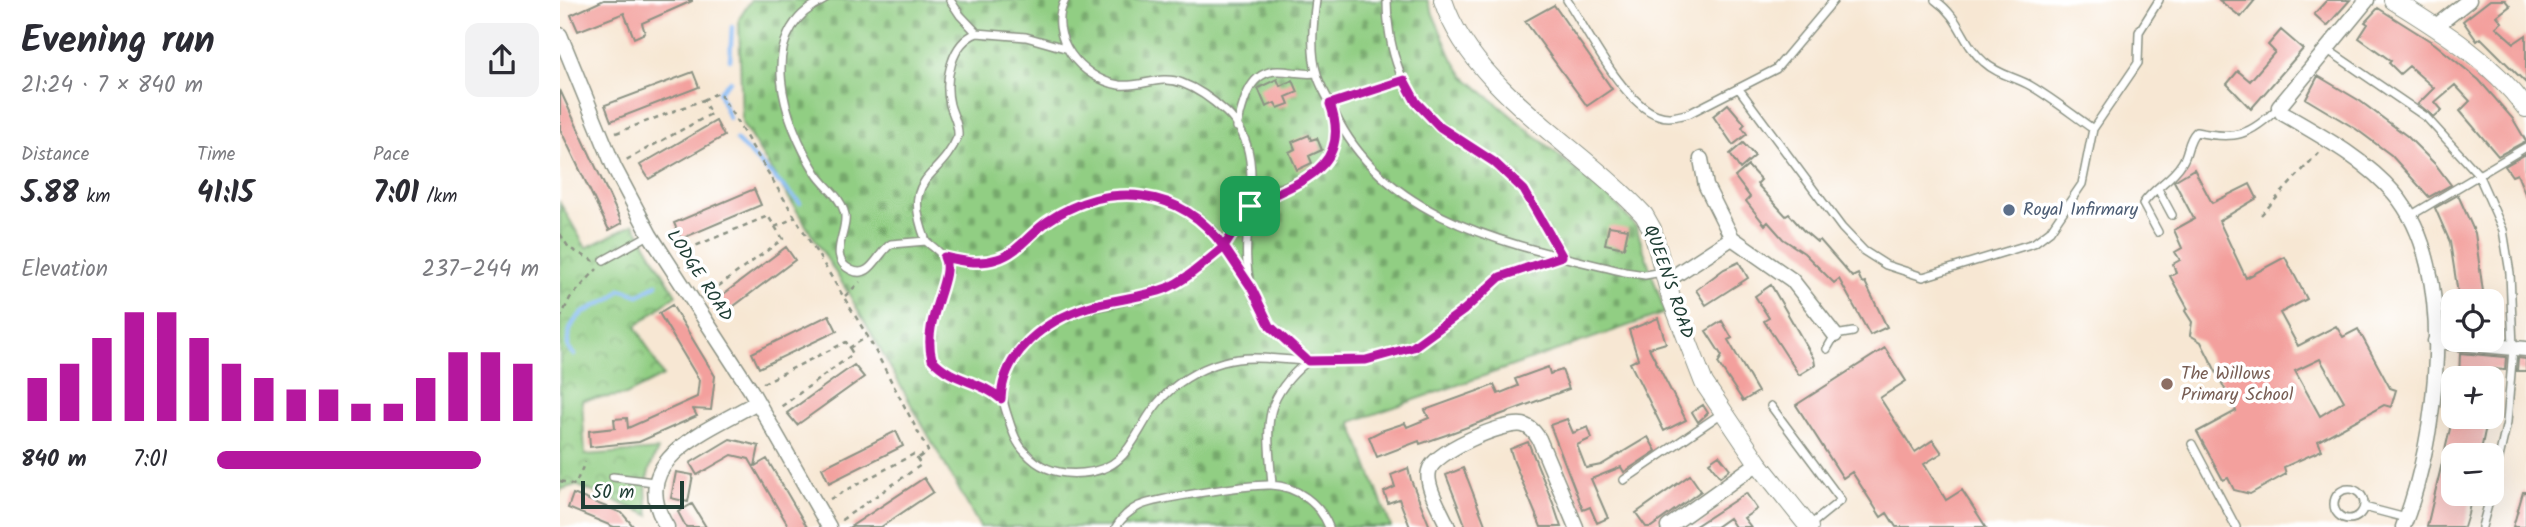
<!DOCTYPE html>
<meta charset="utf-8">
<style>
body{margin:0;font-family:Kalam,sans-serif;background:#f2f2f3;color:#2b2b33;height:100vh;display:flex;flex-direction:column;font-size:26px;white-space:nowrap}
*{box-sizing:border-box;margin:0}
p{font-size:23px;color:#7c7c81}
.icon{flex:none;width:38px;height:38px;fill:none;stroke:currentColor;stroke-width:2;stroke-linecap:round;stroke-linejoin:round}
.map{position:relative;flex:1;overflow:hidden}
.sheet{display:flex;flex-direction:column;background:#fff;width:560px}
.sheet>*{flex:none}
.controls{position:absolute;left:1881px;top:289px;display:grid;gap:14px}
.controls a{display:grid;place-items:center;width:63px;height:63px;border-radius:14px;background:#fff;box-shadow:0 7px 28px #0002;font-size:35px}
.scale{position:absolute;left:21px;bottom:18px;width:103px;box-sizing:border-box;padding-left:7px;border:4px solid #1f3d34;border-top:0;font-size:19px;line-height:24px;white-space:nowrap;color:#1f3d34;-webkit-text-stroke:5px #fff;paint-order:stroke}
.pin{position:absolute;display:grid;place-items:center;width:60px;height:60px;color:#fff;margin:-30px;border-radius:14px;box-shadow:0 4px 10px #0006}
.round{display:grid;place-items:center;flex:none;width:74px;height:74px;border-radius:14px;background:#f2f2f3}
.overview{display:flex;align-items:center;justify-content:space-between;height:119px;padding:0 21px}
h1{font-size:38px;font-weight:600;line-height:52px}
.metrics{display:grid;grid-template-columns:repeat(3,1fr);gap:10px;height:119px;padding:7px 21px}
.metrics div{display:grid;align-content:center}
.metrics b{font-size:30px;font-weight:600}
.metrics small{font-size:19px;font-weight:400}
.metrics p{font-size:19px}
.chart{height:196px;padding:14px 21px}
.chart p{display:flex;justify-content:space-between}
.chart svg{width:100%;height:126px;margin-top:7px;stroke:#b5179e;stroke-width:6}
ul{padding:0 21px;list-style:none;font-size:23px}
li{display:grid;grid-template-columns:112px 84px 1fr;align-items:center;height:52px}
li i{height:18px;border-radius:9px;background:#b5179e}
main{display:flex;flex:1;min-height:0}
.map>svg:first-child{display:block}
.cemetery{fill:url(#cemetery-stones);stroke:#58865c;stroke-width:2}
.park{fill:url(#park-crowns);stroke:#58865c;stroke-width:2}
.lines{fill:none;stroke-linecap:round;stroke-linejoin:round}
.stream{stroke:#86bbf5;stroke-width:4.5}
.building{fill:#f3a09d;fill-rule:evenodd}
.service-casing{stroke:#8b9284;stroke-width:10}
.minor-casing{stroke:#8b9284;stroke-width:17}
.tertiary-casing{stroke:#8b9284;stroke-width:20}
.path{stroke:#8b9284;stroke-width:2.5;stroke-dasharray:5 5;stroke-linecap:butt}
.service{stroke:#fff;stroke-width:7}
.minor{stroke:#fff;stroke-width:14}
.tertiary{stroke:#fff;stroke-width:18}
.route-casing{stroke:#fff;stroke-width:14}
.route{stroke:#b5179e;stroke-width:9}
.service-dot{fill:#5c6f8a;stroke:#fff;stroke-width:2.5}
.education-dot{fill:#8d6e63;stroke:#fff;stroke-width:2.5}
.labels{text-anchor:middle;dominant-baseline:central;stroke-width:7;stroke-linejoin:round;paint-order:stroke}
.service-label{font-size:18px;fill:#4e5e75;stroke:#fff;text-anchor:start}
.street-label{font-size:18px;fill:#1f3d34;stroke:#fff}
.education-label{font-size:18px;fill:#785e54;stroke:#fff;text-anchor:start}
</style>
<main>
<section class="sheet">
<div class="overview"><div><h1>Evening run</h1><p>21:24 · 7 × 840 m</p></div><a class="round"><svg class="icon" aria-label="share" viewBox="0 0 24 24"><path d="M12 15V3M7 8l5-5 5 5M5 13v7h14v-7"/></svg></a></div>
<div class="metrics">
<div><p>Distance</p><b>5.88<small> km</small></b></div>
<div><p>Time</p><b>41:15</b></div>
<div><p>Pace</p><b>7:01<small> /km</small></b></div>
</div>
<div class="chart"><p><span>Elevation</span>237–244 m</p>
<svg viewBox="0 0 160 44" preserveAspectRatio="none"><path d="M5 44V29M15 44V24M25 44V15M35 44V6M45 44V6M55 44V15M65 44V24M75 44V29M85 44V33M95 44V33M105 44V38M115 44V38M125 44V29M135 44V20M145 44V20M155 44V24"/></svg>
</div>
<ul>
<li><b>840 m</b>7:01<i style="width:82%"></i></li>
</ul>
</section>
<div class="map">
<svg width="1966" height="527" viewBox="0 0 1966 527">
<defs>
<pattern id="cemetery-stones" width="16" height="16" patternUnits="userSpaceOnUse" patternTransform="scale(1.75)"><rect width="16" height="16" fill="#91ce83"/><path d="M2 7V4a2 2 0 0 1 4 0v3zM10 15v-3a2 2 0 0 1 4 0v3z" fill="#76a86c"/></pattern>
<pattern id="park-crowns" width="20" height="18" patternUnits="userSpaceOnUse" patternTransform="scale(1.75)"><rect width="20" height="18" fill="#91ce83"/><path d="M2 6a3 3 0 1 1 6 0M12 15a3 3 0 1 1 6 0" fill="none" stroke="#76a86c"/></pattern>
</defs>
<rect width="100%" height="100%" fill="#fff"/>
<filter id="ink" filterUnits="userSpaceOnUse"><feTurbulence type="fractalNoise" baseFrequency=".0143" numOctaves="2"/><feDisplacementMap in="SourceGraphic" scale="14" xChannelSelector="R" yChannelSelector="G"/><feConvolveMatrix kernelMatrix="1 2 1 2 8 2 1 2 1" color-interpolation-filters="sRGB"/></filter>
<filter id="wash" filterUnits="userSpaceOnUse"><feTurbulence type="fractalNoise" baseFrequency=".00686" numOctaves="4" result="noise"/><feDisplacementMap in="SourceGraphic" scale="28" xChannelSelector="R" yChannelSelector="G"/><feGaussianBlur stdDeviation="1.57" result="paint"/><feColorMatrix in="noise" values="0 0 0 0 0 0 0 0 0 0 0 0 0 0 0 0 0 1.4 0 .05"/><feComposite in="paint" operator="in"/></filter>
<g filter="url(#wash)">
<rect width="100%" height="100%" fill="#f7e7d3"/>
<path class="cemetery" d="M191 0H867L891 56 904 76 1053 201 1076 227 1105 313 791 422 831 527H420L289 294 182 123 179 19Z"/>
<path class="park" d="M0 203 26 248 74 224 116 295 76 326 103 376 66 395 22 400 25 455 98 450C85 474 84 489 89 515L16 485 2 489 0 492Z"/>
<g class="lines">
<path class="stream" d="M170 60 172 27
M169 118 159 92 170 81
M176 140 240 203
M14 355 8 348C6 317 26 310 49 300 54 298 57 292 61 289L79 295 97 284"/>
</g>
<g id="blocks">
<path class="building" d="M44 0H132V1L82 23 85 33 74 38 64 13 18 31 11 15Z
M1659 0H1695L1681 17Z
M1767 0H1790L1767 26 1754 14Z
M1930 0H1945L1950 6 1937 16 1942 22 1936 27 1954 43 1966 35V83L1921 38 1917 41 1903 21Z
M994 5 1052 89 1027 106 965 21Z
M1818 8 1875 44 1919 80 1953 119 1966 141 1938 156 1900 111 1910 101 1895 85 1875 102 1882 110 1874 117 1858 104 1874 88 1849 66 1840 74 1829 63 1831 61 1799 38 1808 24 1805 22Z
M1721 30 1743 49 1691 109 1667 84 1678 71 1690 81 1715 52 1708 45Z
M133 72 139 87 51 121 45 105Z
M1758 76 1800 101 1847 136 1876 165 1891 185 1869 197 1831 155 1796 129 1746 99Z
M717 79 720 86 733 80 738 92 726 97 729 104 718 108 715 103 706 107 698 88Z
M0 90 62 223 49 230 0 129Z
M1168 104 1185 124 1182 127 1187 134 1173 145 1153 116Z
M156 121 164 136 89 179 80 165Z
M749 135 751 140 757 138 762 150 749 156 752 163 737 170 729 152 735 149 732 142Z
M1183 143 1195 156 1180 169 1170 154Z
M1966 154V196L1957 174 1952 176 1945 166Z
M1188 166 1201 180 1197 184 1226 216 1229 214 1243 230 1257 242 1260 240 1292 277 1298 274 1302 283 1305 282 1327 327 1310 335 1279 279 1274 283 1244 253 1223 239 1208 222 1205 225 1186 201 1190 197 1175 177Z
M1634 169 1652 203 1690 184 1697 198 1659 221 1686 278 1725 257 1747 299 1720 313 1738 346 1776 326 1783 337 1798 329 1830 388 1836 390 1831 407 1824 405 1758 441 1762 450 1724 467 1726 474 1690 494 1674 490 1668 478 1663 480 1637 432 1676 411 1641 342 1630 335 1632 322 1625 311 1628 309 1610 276 1616 273 1613 264 1620 260 1615 252 1622 248 1614 230 1634 219 1614 181ZM1760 359 1784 401 1760 416 1735 371Z
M194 189 201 205 121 239 114 223Z
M1898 195 1915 233 1924 299 1899 300 1890 242 1875 208Z
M1049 226 1068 229 1064 248 1045 244Z
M226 247 235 260 166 312 157 299Z
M1179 262 1188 278 1146 305 1136 290 1164 269Z
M1211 285 1254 359 1255 365 1239 375 1204 321 1209 318 1195 296Z
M112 305 155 376 151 410 133 409 137 416 79 442 30 447 29 431 55 428 54 419 67 418 68 428 137 397 139 380 99 313Z
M269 315 277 331 199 368 192 353Z
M1098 318 1106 343 1089 348 1126 420 1104 431 1070 363 1078 359 1069 330Z
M1162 321 1172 338 1168 340 1198 392 1183 401 1158 363 1162 356 1146 331Z
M1325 348 1346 381 1320 398 1355 452 1373 440 1382 453 1364 464 1386 500 1402 490 1426 527H1336L1327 513 1321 517 1292 472 1283 478 1236 405Z
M1900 353 1946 357 1945 370 1932 369 1931 378H1899Z
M1958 358 1966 359V371H1957Z
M294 365 304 377 237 425 227 413Z
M988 367 990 374 1002 370 1009 389 886 435 860 444 859 441 817 457 809 437 821 431 845 423 847 427 869 418 865 410 934 385 938 394 958 386 955 379Z
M1143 405 1148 413 1138 422 1132 412Z
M1893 416H1912L1920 420 1919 425 1926 426 1920 455H1894V494L1911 497 1908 514 1904 527H1867Z
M1007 419 1013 433 1028 427 1032 438 1017 445 1026 468 1041 465 1088 437 1096 451 1064 472 1061 467 1031 479 1048 518 1037 523 1030 507 1023 510 990 425Z
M336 431 343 446 269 483 262 468Z
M170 439 199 446 195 466 207 459 247 527H229L189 459 172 455 137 475 130 463Z
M968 442 993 503 1001 527H981L954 462 950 449Z
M1159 455 1170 469 1160 477 1149 462Z
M848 468 851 480 870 527H850L839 499 828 503 824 492 835 487 831 475Z
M903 468 908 480 926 527H906L886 475Z
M116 472 133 475 128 502 111 498Z
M1130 475 1141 491 1091 527H1086L1076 513Z
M364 478 373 492 321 527H290Z
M1963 492H1966V527H1953Z
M1186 493 1197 509 1184 518 1191 527H1175L1169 518 1156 527H1134Z
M13 494 62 513 74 527H54L8 508Z
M132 504 146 527H126L118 512Z"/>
</g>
</g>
<g filter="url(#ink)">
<use href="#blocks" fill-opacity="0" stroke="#8b9284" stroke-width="2"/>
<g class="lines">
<g class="service-casing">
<path id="service" d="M264 0C193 33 224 122 256 173 264 186 280 196 284 211 291 229 265 257 291 270 311 280 317 253 331 244L366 241C372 247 383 253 386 261 393 278 361 321 372 359 392 382 420 380 441 399
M390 0 400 15 417 33 466 37 505 48
M505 0C486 37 522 79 559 85 581 88 600 74 622 83 638 89 654 101 666 112 715 157 674 232 691 286 700 320 724 338 748 361L806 360 853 347 904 310 940 277 1001 256C987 236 980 210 964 190 942 163 911 148 883 129 842 101 827 47 827 0
M756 0C753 23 750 52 757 74 759 84 766 94 770 103 819 222 953 245 1065 272L1085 275 1102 272
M1007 0C1027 30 1063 104 1098 115 1108 119 1119 116 1130 113L1216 69 1274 0
M1375 0C1402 19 1401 42 1424 62 1438 75 1456 77 1471 86 1493 99 1513 115 1533 129
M1768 50 1866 117 1918 174 1943 230 1950 273 1953 348 1947 422 1932 489
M1179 89 1282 228 1304 251 1326 265 1363 277 1474 243 1490 231 1522 184 1533 129 1578 63 1579 32 1599 0
M770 104 843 80
M677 127C683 104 688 71 718 71 732 71 743 75 756 73
M1598 189 1612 215
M1850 216 1966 147
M1598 232 1583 204C1593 188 1612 180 1622 163 1629 153 1627 141 1636 132 1675 140 1690 136 1719 107
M366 241C340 174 379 182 398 136 399 124 393 116 390 105 384 80 391 43 417 33
M384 257C447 273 446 247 493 218 541 188 605 186 648 226 664 241 677 264 688 283
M44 260 89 235
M1267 349 1275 335 1293 332
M747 361C720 360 689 354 663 362 638 369 613 384 597 404 572 435 570 469 523 473 502 475 481 470 466 453 454 441 451 426 446 411 439 390 443 375 456 357 499 295 559 314 616 284 639 271 664 250 679 228 683 221 685 210 691 205 734 171 767 193 777 124
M1211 406 1281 500 1249 526
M1632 444 1676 527
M53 477 94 482
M1064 480 1162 413
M712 485C708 428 699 401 748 361
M1774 504a15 15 0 1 1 30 0a15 15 0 1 1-30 0Z
M1804 507 1846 518
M556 527C562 517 569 511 579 506 596 498 692 484 711 485 737 486 760 504 769 527
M1922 527 1931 494"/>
</g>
<g class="minor-casing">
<path id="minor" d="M1807 0 1719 107 1722 113C1761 136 1805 159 1834 193 1900 270 1877 440 1843 527
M1876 26 1909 0
M0 35 54 167 90 235 190 389 269 527
M1141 159 1146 186 1172 238 1232 280 1275 335
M1108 280 1172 238
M1875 341 1966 349
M107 527C64 459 150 430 197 402
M888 527C882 512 865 487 869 471 873 452 944 421 963 425 971 427 975 433 979 439L1016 527
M1108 527 1198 463"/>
</g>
<g class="tertiary-casing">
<path id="tertiary" d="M883 0C912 90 1022 147 1084 215L1092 229 1111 298 1144 383 1198 463 1249 527
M1833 0C1883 31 1930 60 1966 108"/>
</g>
<path class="path" d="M143 100 159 92 308 337 368 451 357 459
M56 133 143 100 151 114 66 160
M1701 215 1760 151
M215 227 236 217
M0 234 9 248 34 261
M118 253 208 216 223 239 145 296
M285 296 300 282
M0 319 10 298 37 269
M289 348 307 337
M203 383 286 342 293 354 218 409
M0 481 15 485 25 462
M270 499 354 454 361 465 280 521"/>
<use href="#service" class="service"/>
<use href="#minor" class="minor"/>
<use href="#tertiary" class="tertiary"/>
</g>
</g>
<g class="lines" filter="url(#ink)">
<g class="route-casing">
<path id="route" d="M690 206 664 247C621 187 549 180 488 221 470 233 458 253 437 259 419 265 401 261 384 257 395 277 361 320 372 359 392 382 420 380 441 399 443 352 486 320 528 307 554 299 582 298 607 288 628 279 646 261 664 247L691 287 710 326 748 361 806 360 853 347 904 310 940 277 1002 256 964 190 934 162 880 127 856 102 844 80 770 104C794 169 736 183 690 206"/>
</g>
<use href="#route" class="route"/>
</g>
<circle class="service-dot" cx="1449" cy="210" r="7"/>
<circle class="education-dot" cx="1607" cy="384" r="7"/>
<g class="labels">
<g class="service-label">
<text x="1463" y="210">Royal Infirmary</text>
</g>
<g class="street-label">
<text transform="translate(139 276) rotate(57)">LODGE ROAD</text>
<text transform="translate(1108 282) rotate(71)">QUEEN'S ROAD</text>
</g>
<g class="education-label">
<text x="1621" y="374">The Willows<tspan x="1621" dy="21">Primary School</tspan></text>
</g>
</g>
</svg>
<div class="controls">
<a><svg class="icon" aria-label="locate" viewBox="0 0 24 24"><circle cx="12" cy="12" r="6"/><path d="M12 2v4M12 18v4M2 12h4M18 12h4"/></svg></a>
<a>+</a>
<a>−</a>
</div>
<div class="scale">50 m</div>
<div class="pin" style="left:690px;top:206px;background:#1e9e55"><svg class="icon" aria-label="arrive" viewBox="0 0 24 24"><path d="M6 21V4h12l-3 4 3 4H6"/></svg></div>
</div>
</main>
